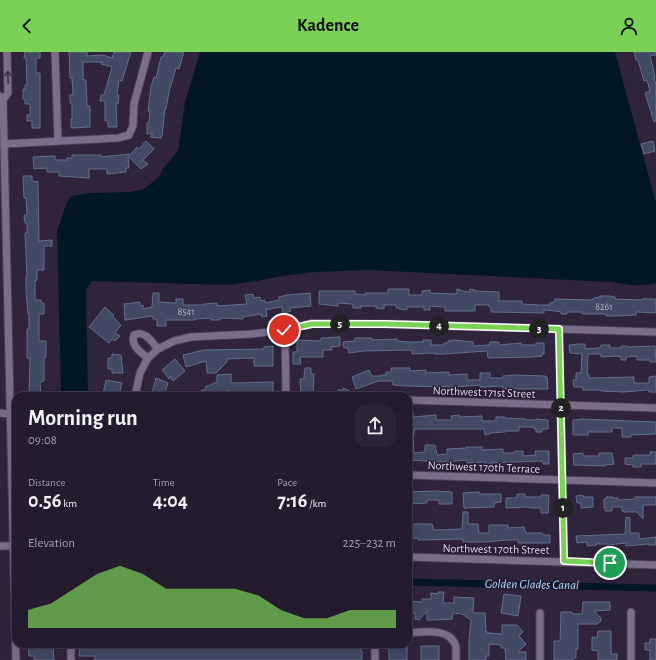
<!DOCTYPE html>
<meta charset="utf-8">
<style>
body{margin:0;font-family:"Alegreya Sans",sans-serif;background:#2c2436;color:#f1f3f6;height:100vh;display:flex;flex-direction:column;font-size:15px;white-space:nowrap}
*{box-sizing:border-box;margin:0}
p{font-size:13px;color:#a3a1aa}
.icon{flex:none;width:22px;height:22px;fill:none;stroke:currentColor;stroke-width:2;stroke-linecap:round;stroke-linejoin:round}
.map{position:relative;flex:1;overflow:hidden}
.sheet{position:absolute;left:12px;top:340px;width:400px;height:256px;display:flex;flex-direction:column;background:#241b2e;border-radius:12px;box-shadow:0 4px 16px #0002,0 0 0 1px #41394a}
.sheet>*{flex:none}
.pin{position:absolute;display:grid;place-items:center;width:34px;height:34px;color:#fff;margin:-17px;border:2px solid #fff;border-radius:50%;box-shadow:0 1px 4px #0007}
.km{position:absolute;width:20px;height:20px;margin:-10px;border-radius:50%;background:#222;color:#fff;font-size:11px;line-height:20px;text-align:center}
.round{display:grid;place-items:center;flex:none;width:42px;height:42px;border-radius:12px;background:#2c2436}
.headline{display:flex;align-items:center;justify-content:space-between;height:68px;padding:0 16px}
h1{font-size:22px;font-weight:600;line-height:30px}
.stats{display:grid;grid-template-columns:repeat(3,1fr);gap:6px;height:68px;padding:4px 16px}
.stats div{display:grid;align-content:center}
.stats b{font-size:20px;font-weight:600}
.stats small{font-size:11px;font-weight:400}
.stats p{font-size:11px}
.chart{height:112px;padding:8px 16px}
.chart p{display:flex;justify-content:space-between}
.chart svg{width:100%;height:72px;margin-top:4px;fill:#7ad156;opacity:.7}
header{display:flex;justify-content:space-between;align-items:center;height:52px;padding:0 16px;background:#7ad156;color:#111;font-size:18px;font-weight:600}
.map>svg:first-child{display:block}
.water{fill:#021724}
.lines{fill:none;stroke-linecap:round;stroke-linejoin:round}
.canal{stroke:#021724;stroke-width:7}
.building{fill:#414964;stroke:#646d8b}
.minor-casing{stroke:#4c4156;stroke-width:9}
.minor{stroke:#7b6e8b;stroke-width:7}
.oneway{stroke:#3b2f48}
.route-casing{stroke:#fff;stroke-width:8}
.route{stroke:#7ad156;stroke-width:5}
.labels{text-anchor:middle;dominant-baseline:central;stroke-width:3;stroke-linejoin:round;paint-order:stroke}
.number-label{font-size:10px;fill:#b8b4c8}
.street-label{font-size:12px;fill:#dfd8e9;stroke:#261a32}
.water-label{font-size:13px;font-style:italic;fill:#a2d9fd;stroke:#261a32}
</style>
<header><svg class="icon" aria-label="back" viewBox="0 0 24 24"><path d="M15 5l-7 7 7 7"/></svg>Kadence<svg class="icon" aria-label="person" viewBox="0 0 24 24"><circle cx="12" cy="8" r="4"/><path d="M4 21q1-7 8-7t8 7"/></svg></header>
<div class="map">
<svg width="656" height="608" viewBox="0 0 656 608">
<rect width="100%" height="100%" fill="#30243d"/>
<path class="water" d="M200 0H615L656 151V231C639 235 628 233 611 230L369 218 315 220 282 224 256 229 228 233 92 229 86 238V244L88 344H61L57 179 67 150 71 144 89 141 130 140 144 137 160 124 162 118 178 99 185 50Z"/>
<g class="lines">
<path class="canal" d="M408 530 656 536"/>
</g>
<path class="building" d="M25 0H40V6H36V19L37 21H40V76H32V69H27V63H30V52H25V47H23V37H25V33H27L26 6H24Z
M69 0H87V4L103 3 112 6 114 0H131L122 29 119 28 117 43H119L118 52 116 51 117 75H108V69H105V49H100L101 43H104L112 15 101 12 102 10H83V28H86L87 54H90V75L71 76V67H72V51H70V43H73L72 26H70Z
M165 0H184L179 17 176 16 169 40 166 57H165L162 84 161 86 150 85 153 82H147V71H149L150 59H148L151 35 154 25 156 26 161 5H163Z
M634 0H656V3L650 4 654 20 655 26H654L656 33V69L654 70 645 41 650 39 647 28 644 29 638 8H636Z
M146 89 154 97 143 108 148 112 141 117 128 104 129 116H126V120L107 122V117H89V126L59 124V120H47V116L34 117 33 105 55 104V108H67V106H72V103H101V105L131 102 137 95 139 97Z
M653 89 655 99 644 102 641 92Z
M23 124H32V129L38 130 39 189 52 188V194H44V218H37V228L35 229V248H41V251H44V262H39V289H46V305H44V329L40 330 41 344H29L30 306H27V277H29V262H28L26 239V224H27L25 181H27V171H25L24 163H27L26 146H24Z
M388 237H409V243H422V239L430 238V241L457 242V237L461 238 462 239 469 240 470 237 475 238V239L499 240V249H522V252L539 253H550V251L554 250 555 247 593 248V246L600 245V244H609L615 245V247L642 248V247H656V261L636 260V263L614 264H606V262H582V260H567V262H561V260L555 259 544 258V261L491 260V255H489V253H475V259H445V255H443L430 254V258H424V255H407V258L399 257V256H396V253H384V257L376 256V254H361V256H353V252H351L338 251V254L319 252V239H355V242L365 243V241H388Z
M153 241H159V250L176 251V247H183V253H204V252L217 251V254L247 252 245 243 253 242 254 246 260 245 261 249 265 248V251L279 248V245L287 243 310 241 311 254 290 256 291 259 283 261 282 255H280L266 258 267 264 262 265 261 262 243 265V267L220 266V268H211V266L195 267V268H166V274H157V267H153V264L125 268 124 252 140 250V254L143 253V257L152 255Z
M105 255 114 263 113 265 121 273 115 281 120 284 115 289 112 287 109 291 89 275Z
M340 285V294L331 295 332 298H323V305H300L301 312H293V300H297V288L321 289V286Z
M355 286H372V288L397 287V289L408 290H423V288H431V293H444V291H448V289L454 288 473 290V294L488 293 490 292V290H499V293L521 291 522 293H536V291H544V302H542V304L532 305 488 306 487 299 443 302H435V301L412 302V298L363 299 349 301 348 296H344L343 290 355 289Z
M579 292H585V297L599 296 601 295V293H610V296H621V294H627V295L655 294 656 310H650V308H637V304L626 305V308H621V305L618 304 601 305V302H588L587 322H589V326L634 325V331H649V325L656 324V340H649V338H647L624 340 601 339 600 338H583V335H574L573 328H576V321H581L582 302 570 301 569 293Z
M273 294V314H254V306L227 307V310L216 321H207L206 309 186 315 183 303 204 298 264 297V295Z
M112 302 121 303 123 321H112V317H108V306H112Z
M175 307 185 319 173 329 170 324 169 327 162 318Z
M305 316H311V322H314L313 344H301L300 327H304V325Z
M391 316H410V319L426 318V321L449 320V323L467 322V328H480V321H490V326H503V324L516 323 545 324V325H547L548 337H503V334L484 335H480V333L454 335 406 334 393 333V330L391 329H378L356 337 352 325 369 318 372 324H381V323H386V320H391Z
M231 322V331L273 330V344H229V338L217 344H204L201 339 206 337 205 335 217 330V323Z
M156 326 168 331 164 344H151Z
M106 328 122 331 120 339H119L118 344 103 342Z
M343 336 352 340 351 343 352 344H335L339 337 342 339Z
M413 362V365L436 363V368H452L451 364 459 363V365L482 364V369H494L496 368V365H505V366L526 367V368H536V367L548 368V377H542V380H536V377H534V375H519V379H505V380L490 381V382L485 383 484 377H415L413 385 414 401 425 400V393H435L437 403 447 402V397L466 396V395H482V398L503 397V401H515V399H523V404L536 403 535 399H549V412H543V410L540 409 490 411V416H485V410L467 411V408L443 410 408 408V363Z
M582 367 656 370V382L631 383V385H622V376H612V380H588V383H573V368Z
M650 400H656V412H641V415H633V413L625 412V406H633V403H650Z
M583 401V404H599V401H612L614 412 605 413V414L574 413 573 402Z
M433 439 452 440V452H439V448H427V451L408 452V440Z
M479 440V442H501V450L494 451V455L464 456 463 441Z
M517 442H525V445H541V443H549L548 461H541V456H531L528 455 506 456V446H515L517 445Z
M583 443V445H593V455L581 456V451H577L576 444Z
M606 445H613V446H618V448L635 447V445H656V453H643V467L637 460H624V459H622V455H612V459H605V456H604V447L607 446Z
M463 460H468V472H478L479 481H489V473H508V476L524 475 526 481H542L544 483H550V491H518V488H507L485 490H463V487L418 488V486H408V472H432L434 478 462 477Z
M626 465 630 466V481H639V487L656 485V493H649V492L626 494V491L608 493V492H596V493L587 494V490L577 491 576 484 625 482Z
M438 540H444L443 551H454V545L474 546 473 561H485L486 580H488V581L502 582V573H517L523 580 519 584 526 592 518 600H526V608H506L505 596H501V593L489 592V604H486V608H469V587L471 568 462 562 453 561 452 567 435 568H427V559L419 568 415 567V561H408V549L422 550V547H431V541L438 542Z
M504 542 521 544 518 564 501 561Z
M583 550H610V558L594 559 601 566V569L597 572H578V597H576V605L571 608H554V589H560L561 560H572V562H582Z
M598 579H611V602H617V608H598V599L592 598V585L597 586Z
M650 587H656V608H650V598H645V591H650Z
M36 592H53L54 608H34V604H29L28 593Z
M80 592H266L304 593 311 594V596L358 595 362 599V608H95V604H79Z
M389 593 407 594V608H389Z
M421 594H439V608H421Z"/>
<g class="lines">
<g class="minor-casing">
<path id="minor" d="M55 0 58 89
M0 44 3 48 16 608
M3 48 8 41 7 0
M4 92 118 86 129 83 133 74 134 52 148 0
M559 277 564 509
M285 278 286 344
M148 306C141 300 130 294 134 283 145 278 151 289 158 297
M135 344 140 321 148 306 158 297 174 289 191 285 252 282 285 278 312 271 386 272 656 280
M408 348 656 356
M0 361 10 362
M408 423 656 431
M0 494H16
M408 505 656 513
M408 581C423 580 451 575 456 595 456 599 456 604 456 608
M71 592V608
M375 592V608
M540 608V561
M631 608V560"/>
</g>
<use href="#minor" class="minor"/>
</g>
<defs><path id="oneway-shaft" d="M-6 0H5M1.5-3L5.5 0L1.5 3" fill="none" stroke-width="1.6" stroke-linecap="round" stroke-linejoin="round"/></defs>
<use class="oneway" href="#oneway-shaft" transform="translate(8 25) rotate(-92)"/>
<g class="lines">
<g class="route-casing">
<path id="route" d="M284 278 312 272H386L559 277 564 509 610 511"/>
</g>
<use href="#route" class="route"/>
</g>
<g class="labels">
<g class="number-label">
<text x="604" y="255">8261</text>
<text x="186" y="260">8541</text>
</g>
<g class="street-label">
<text transform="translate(484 340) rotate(2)">Northwest 171st Street</text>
<text transform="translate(484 415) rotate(2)">Northwest 170th Terrace</text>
<text transform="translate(496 497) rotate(1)">Northwest 170th Street</text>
</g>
<g class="water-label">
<text transform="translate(532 533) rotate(1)">Golden Glades Canal</text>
</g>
</g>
</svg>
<div class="pin" style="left:610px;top:511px;background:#1e9e55"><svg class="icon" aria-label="arrive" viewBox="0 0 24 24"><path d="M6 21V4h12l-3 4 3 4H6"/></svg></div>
<div class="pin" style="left:284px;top:278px;background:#d93025"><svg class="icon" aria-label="check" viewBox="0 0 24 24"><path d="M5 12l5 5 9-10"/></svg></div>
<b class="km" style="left:563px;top:456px">1</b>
<b class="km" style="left:561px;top:356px">2</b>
<b class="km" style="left:539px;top:277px">3</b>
<b class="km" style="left:439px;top:274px">4</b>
<b class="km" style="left:340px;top:272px">5</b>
<section class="sheet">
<div class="headline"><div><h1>Morning run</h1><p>09:08</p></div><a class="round"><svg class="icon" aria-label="share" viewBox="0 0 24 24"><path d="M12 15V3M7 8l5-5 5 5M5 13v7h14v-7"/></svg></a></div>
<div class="stats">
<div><p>Distance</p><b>0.56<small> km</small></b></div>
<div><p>Time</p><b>4:04</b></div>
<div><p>Pace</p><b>7:16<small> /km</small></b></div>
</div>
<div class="chart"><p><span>Elevation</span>225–232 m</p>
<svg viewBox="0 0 160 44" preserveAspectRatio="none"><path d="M0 44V33L10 29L20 20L30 11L40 6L50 11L60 20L70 20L80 20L90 20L100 24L110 33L120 38L130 38L140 33L150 33L160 33V44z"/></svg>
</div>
</section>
</div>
